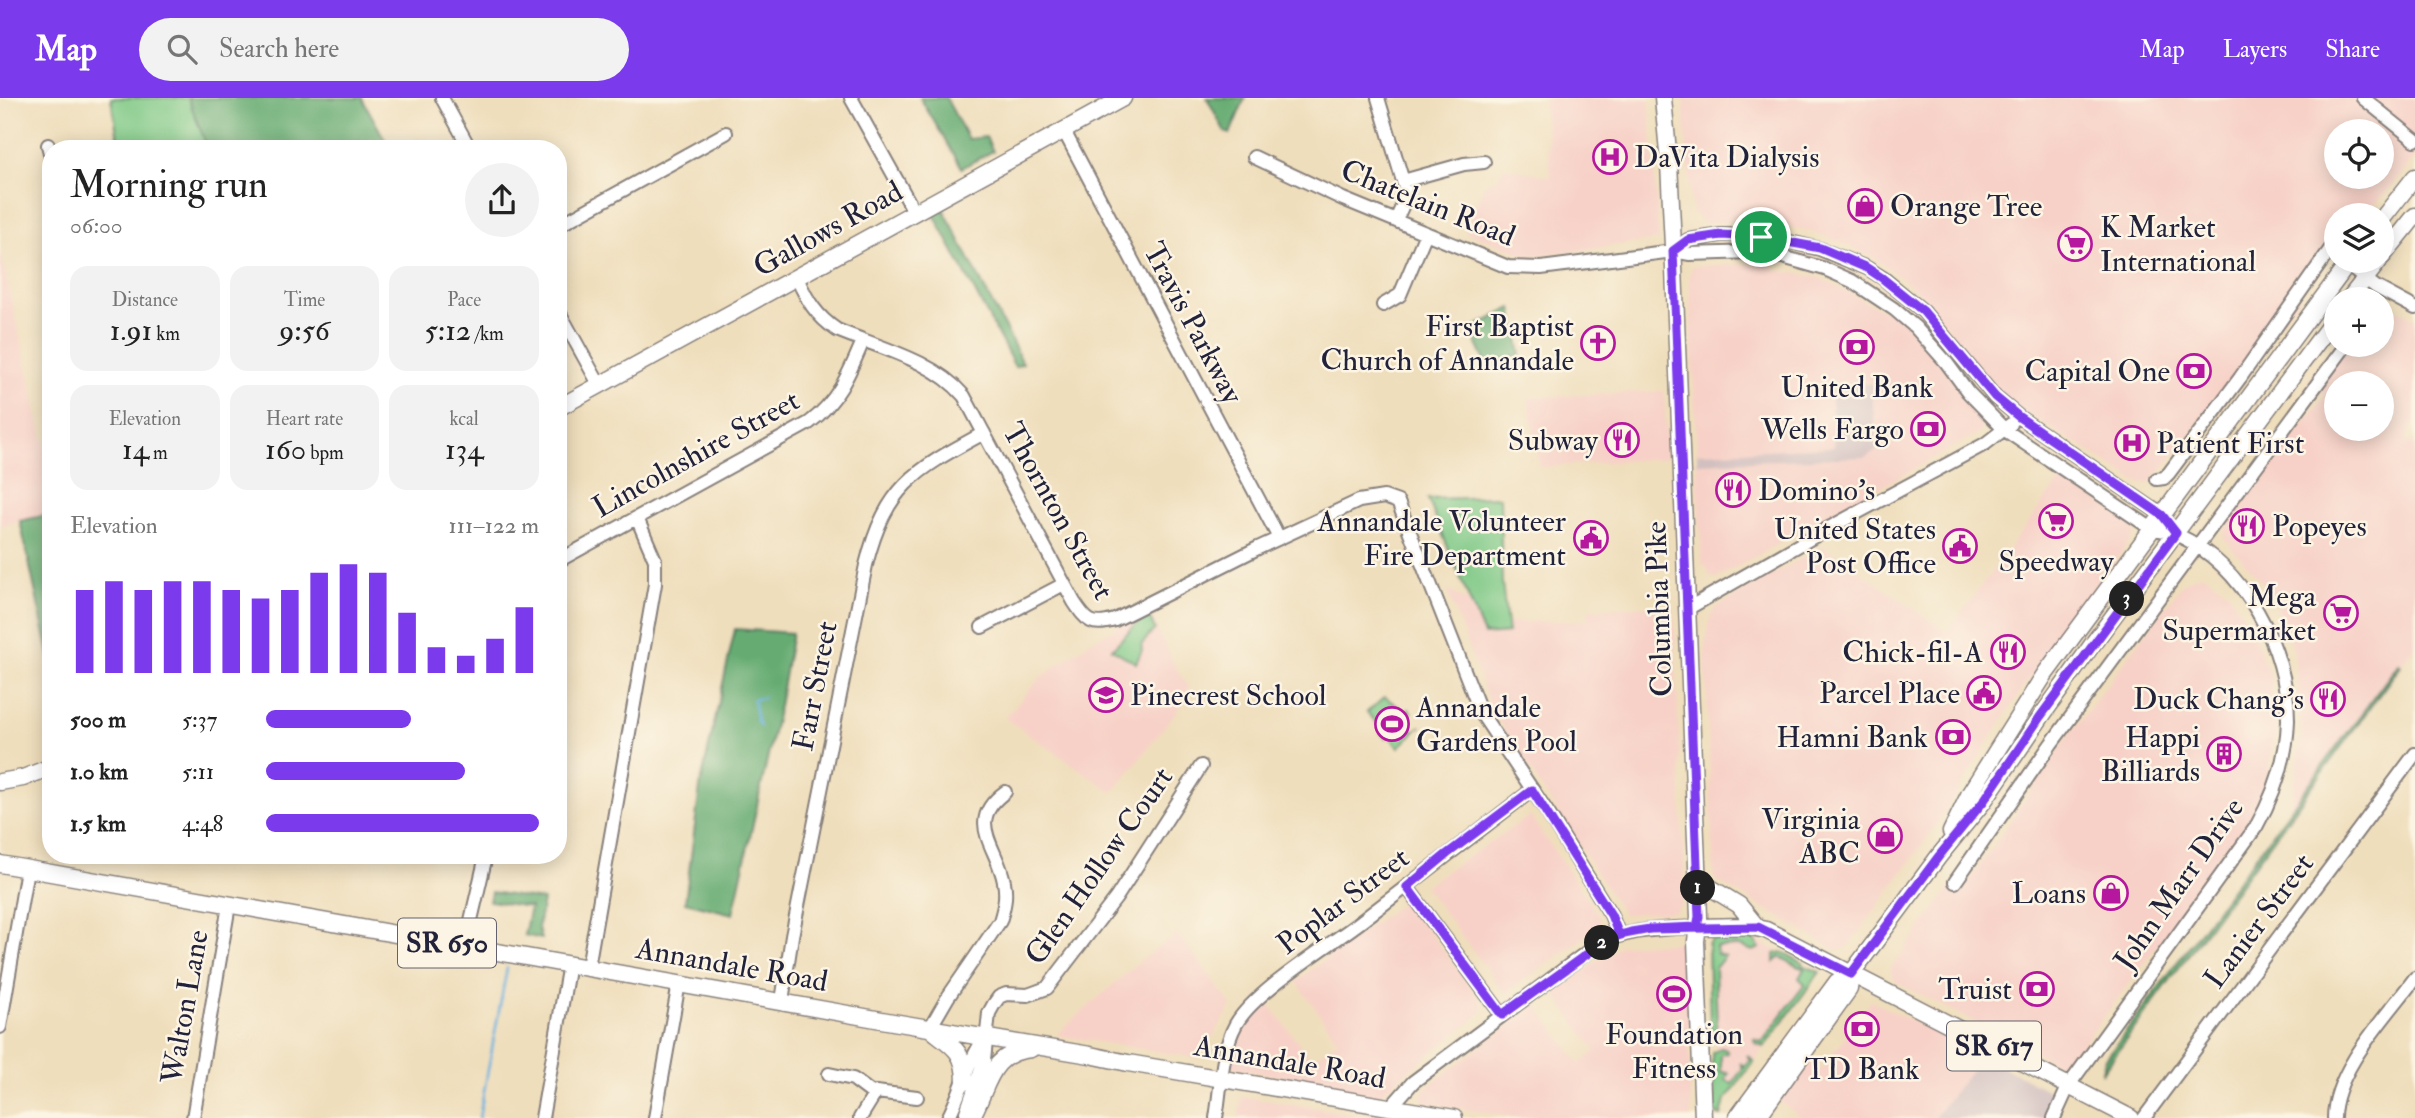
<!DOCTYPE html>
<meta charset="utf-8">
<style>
body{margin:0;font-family:"IM FELL Double Pica",serif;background:#f2f2f2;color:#222;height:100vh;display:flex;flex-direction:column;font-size:26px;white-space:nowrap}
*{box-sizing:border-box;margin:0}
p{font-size:23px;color:#767676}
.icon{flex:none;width:38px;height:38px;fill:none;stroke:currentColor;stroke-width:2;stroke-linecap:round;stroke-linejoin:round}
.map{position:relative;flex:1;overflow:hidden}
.drawer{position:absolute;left:42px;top:42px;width:525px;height:724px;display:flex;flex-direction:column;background:#fff;border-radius:28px;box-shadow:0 4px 18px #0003}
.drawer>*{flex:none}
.fabs{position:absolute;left:2324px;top:21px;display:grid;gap:14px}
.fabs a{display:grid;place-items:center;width:70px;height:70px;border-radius:50%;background:#fff;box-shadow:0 4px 18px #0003;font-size:35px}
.pin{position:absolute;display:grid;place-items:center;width:60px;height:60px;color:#fff;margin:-30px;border:4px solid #fff;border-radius:50%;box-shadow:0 2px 7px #0007}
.km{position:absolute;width:35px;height:35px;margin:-18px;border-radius:50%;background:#222;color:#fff;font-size:19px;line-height:35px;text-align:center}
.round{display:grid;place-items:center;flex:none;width:74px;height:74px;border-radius:37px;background:#f2f2f2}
.overview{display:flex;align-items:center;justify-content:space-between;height:119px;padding:0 28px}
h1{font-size:38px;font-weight:600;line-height:52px}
.figures{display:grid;grid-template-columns:repeat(3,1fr);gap:10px;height:119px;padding:7px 28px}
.figures div{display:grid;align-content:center;border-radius:18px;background:#f2f2f2;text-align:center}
.figures b{font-size:30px;font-weight:600}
.figures small{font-size:19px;font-weight:400}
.figures p{font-size:19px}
.chart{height:196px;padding:14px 28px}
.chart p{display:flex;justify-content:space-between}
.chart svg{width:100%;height:126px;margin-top:7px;stroke:#7c3aed;stroke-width:6}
ul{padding:0 28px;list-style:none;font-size:23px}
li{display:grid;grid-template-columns:112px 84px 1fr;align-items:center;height:52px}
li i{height:18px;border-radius:9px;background:#7c3aed}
header{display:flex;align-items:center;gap:42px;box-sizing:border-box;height:98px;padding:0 35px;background:#7c3aed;color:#fff}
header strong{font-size:33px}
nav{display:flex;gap:38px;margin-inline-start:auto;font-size:24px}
.search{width:490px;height:63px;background:#f2f2f2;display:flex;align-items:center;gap:18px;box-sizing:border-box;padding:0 24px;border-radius:38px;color:#767676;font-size:26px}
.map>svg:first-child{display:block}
.built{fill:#f7d1c7;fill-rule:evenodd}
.industrial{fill:#d2bfc0}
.green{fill:#7dc885;stroke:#507560;stroke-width:2}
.forest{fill:#66ac72;stroke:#446756;stroke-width:2}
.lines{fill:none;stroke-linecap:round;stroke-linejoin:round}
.stream{stroke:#65afdd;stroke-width:2.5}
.minor-casing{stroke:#88807c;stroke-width:16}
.major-casing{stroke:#88807c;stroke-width:19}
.minor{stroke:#fff;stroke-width:12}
.major{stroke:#fff;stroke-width:16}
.route-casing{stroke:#fff;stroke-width:14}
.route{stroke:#7c3aed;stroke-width:9}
.labels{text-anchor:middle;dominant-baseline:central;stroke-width:5;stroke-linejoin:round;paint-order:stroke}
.shield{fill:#fcf5e5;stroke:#63616e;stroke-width:2}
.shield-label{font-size:28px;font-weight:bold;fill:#22223b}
.poi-label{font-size:30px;fill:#22223b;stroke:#fcf5e5;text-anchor:end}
.street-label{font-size:30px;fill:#22223b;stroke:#fcf5e5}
</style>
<header>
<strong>Map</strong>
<div class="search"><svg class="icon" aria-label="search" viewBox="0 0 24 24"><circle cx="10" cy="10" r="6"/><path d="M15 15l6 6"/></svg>Search here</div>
<nav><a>Map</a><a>Layers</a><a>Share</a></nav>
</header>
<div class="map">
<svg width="2415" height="1020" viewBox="0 0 2415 1020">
<rect width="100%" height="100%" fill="#fcf5e5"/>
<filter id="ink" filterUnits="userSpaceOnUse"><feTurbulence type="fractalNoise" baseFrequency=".0143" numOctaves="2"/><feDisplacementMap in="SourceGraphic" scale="14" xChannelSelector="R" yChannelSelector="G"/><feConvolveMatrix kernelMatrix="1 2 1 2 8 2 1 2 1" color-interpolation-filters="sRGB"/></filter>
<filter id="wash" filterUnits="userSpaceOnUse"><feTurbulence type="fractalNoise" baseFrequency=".00686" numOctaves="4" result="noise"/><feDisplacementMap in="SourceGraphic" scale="28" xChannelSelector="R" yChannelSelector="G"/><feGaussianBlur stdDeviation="1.57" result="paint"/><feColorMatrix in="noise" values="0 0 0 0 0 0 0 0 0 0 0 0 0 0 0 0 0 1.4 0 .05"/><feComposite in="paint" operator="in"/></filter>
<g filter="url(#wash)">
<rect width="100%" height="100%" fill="#efdebc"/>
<path class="built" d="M1543 0H1649L1659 142 1529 158 1466 134 1484 86 1497 81 1504 69 1551 79Z
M1683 0H2415V59L2367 117H2336V132L2292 193 2300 200 2150 386 2138 384 2000 298 1924 198 1876 161 1845 146 1809 133 1759 122 1704 125 1692 114ZM2336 33H2382V79H2336Z
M0 152 51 375V416L0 428Z
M1772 165 1773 171 1820 180 1884 213 1891 212 1926 244 1982 318 1983 327 1979 335 1716 480 1709 477 1706 467H1702L1697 365 1864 359 1877 352 1871 287 1831 288 1834 349 1697 355 1689 177 1693 168Z
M2382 202 2415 221V323L2405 341 2415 347V548L2401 567 2399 565 2290 714 2302 635 2294 553 2270 494 2223 439 2225 431 2326 297 2307 285 2336 245 2382 247ZM2336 285H2382V331H2336Z
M1664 293 1667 360 1540 369 1528 300Z
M2063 378 2132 426 2135 436 2024 588 1930 736 1846 851 1836 852 1714 781 1705 547 1711 518 1717 509 1823 448 1947 534Z
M2203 476 2228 493 2249 527 2271 580 2275 636 2267 680 2245 731 2065 970 1896 884 1890 872 1957 780 1968 785 2068 639 2185 483Z
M1447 492 1509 525 1588 522 1589 511 1674 507 1685 800 1675 814 1623 816 1492 612Z
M1148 512 1178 574 1189 589 1183 605 1113 694 1005 620 1041 579 1090 544Z
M1530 718 1599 818 1600 828 1505 895 1424 788Z
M1406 802 1481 904 1482 915 1377 998 1231 969 1227 956 1237 936 1267 904 1312 962 1338 942 1296 883Z
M1178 835 1232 908 1199 960 1056 937 1139 864Z
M1711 842H1755L1820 874 1718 1010Z
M1687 844 1691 1020H1520L1423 1004 1424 991 1536 907 1580 966 1596 953 1553 894 1622 847Z
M1871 903 1982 958 1934 1020H1802L1775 1000 1805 960 1821 972Z
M1242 999 1383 1020H1239Z"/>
<path class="industrial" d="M1871 286 1877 352 1865 359 1697 365V355L1834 349 1830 288Z
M1982 958 2047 992 2054 1002 2053 1020H1934Z"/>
<path class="green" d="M111 0H205L216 51H120Z
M1500 399 1502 485 1508 535 1484 537 1428 401Z
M1148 517 1155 531 1141 547 1142 552 1136 565 1112 551 1133 529Z
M1385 599 1406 614 1409 611 1412 614 1405 623 1414 634 1421 628 1399 649 1389 638 1386 640 1381 635 1383 632 1367 614Z
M1744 840 1754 842 1760 850 1753 853 1740 848 1716 849 1717 856 1725 858 1715 870 1717 930 1713 934 1710 928 1708 846 1712 841Z
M1782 854 1803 865 1802 867 1820 874 1764 949 1755 945 1754 941 1762 944 1805 886 1799 880 1804 871 1780 859 1775 864V856Z
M1721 950 1727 952 1728 955 1721 956V974L1729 975 1725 981 1732 986 1743 970 1740 965 1744 969 1750 962 1747 957 1754 963 1725 1003 1721 1018 1716 1016 1714 1012 1712 955Z"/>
<path class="forest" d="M188 0H362L390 51H208Z
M920 0H946L968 41 986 39 993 53 962 70Z
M1207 0H1245L1230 36 1225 34Z
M944 112 1023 265 1015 269 932 113Z
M1512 210 1521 257 1486 265 1470 231Z
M51 416V565L20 423Z
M735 531 792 535 779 608 733 816 685 804 700 689Z
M2399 565 2401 567 2101 976 2105 962Z
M491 794 543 802 538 830 541 841 524 837 530 809 489 803Z"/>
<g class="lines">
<path class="stream" d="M760 628 757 623 753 601 764 600
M479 1020 507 870"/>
</g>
</g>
<g filter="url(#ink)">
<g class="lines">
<g class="minor-casing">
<path id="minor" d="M442 0 470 51
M851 0 915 115
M1378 0 1405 90 1406 100 1396 122
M2363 0 2415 42
M1064 33 1279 440
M48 47 51 59
M1254 59 1343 101 1508 169 1541 170 1673 153 1690 156 1753 154 1772 156 1825 171 1852 183 1894 211 1915 229 1946 264 1968 294 2005 332 2152 431C2160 432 2170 433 2178 437 2244 468 2288 550 2288 622 2287 659 2274 697 2256 729L2069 987 2054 1020
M1403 83 1464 66 1484 64
M558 128 726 35
M1673 153 1688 142 1721 137H1744L1786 143 1820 151 1867 170 1883 180 1923 213 1995 299 2019 319 2162 417 2166 423
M2347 167 2376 189 2415 210
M797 180C807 202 816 218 837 232 880 250 933 262 964 298L1074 504C1087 524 1092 529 1115 522L1258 450 1359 403 1384 399 1398 404 1481 615 1548 715 1611 817 1619 837
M1383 207 1400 197 1426 135
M558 212 600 288
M2157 381 2164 380 2169 375 2240 280 2336 143
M558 463 809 325C838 303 849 276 863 243
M1687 511 1827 431 1985 346 2011 326
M982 529 1064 486
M1955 784 2051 646 2346 247
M1407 789 1502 917
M465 848 486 758
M588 869 655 486V462L637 420
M782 903 792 838 866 467C886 387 916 372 984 335
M0 929 27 771
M930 930 948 899 1000 823C1004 810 1007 798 1004 784 998 749 964 724 1005 694
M829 976 853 981 873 996
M1391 1009 1413 984 1594 849C1627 830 1660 831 1697 829
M966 1014 984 963 989 915 994 906 999 899 1006 896 1028 897 1047 890 1116 800 1201 668
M193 1020 229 807
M542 1020 569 866
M655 1020 679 885
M860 1020 876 994 917 999
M948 1020C962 994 967 963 985 940
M1216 1020C1221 990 1221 953 1236 926 1254 894 1327 849 1359 825 1417 781 1474 736 1532 692
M2144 1020 2415 656
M2334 1020C2334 972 2387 918 2415 880"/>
</g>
<g class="major-casing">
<path id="major" d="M1663 0 1669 65 1674 169 1699 819 1696 843 1703 1020
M2382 121 2415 79
M2382 159 2415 118
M2349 201 2379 163
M558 310 1123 0
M0 684 23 680 51 669
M1951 734 1970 695 2045 576 2350 163
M0 766 893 924 1090 957 1128 965 1454 1020
M1698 782 1739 807 1757 829
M1697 829 1746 828 1766 832 2131 1020
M932 932C954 949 965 954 965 984
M971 1020C989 989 988 955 1031 951
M1737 1020 1837 884 1851 876 1939 758 1983 704 2041 619 2092 547 2336 219
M1757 1020 1849 891 1851 876"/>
</g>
<use href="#minor" class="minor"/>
<use href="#major" class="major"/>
</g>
</g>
<g class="lines" filter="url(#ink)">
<g class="route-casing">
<path id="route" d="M1761 139 1721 137 1688 142 1673 153 1699 819 1697 829 1650 831 1619 837 1611 817 1532 692 1447 756 1407 789 1502 917 1608 841 1631 834 1650 831 1758 829 1851 876 1939 758 1983 704 2040 619 2176 435 2162 417 2019 319 1995 299 1923 213 1882 180 1867 170 1820 150 1761 139"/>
</g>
<use href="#route" class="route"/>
</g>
<defs>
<g id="hospital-ring" transform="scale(1.75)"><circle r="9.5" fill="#fcf5e5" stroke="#b5179e" stroke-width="1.5"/><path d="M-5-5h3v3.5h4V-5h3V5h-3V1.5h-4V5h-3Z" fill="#b5179e"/></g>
<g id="shop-ring" transform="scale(1.75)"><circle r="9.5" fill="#fcf5e5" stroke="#b5179e" stroke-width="1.5"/><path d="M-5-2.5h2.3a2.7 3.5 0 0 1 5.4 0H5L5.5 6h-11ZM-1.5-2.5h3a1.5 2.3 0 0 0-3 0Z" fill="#b5179e"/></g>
<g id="supermarket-ring" transform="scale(1.75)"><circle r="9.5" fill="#fcf5e5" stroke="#b5179e" stroke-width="1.5"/><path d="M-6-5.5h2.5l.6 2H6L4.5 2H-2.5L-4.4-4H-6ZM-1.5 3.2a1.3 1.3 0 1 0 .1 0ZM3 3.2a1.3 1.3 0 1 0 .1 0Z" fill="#b5179e"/></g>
<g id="church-ring" transform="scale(1.75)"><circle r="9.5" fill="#fcf5e5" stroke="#b5179e" stroke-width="1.5"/><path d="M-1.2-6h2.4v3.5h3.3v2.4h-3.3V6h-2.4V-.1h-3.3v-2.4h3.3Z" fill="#b5179e"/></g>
<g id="bank-ring" transform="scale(1.75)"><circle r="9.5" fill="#fcf5e5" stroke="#b5179e" stroke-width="1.5"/><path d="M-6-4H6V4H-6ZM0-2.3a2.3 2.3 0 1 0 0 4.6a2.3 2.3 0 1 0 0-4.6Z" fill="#b5179e"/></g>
<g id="restaurant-ring" transform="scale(1.75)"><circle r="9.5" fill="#fcf5e5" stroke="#b5179e" stroke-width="1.5"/><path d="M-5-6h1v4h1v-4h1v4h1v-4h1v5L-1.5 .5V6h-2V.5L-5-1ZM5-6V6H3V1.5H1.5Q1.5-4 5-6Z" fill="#b5179e"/></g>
<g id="civic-ring" transform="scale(1.75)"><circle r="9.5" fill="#fcf5e5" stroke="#b5179e" stroke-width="1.5"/><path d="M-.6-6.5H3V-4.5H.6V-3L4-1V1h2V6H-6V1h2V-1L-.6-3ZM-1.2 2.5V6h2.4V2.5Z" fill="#b5179e"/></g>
<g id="school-ring" transform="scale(1.75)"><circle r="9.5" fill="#fcf5e5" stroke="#b5179e" stroke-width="1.5"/><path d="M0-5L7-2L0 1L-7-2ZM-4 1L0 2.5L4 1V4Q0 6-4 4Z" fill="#b5179e"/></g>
<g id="stadium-ring" transform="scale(1.75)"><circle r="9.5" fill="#fcf5e5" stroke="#b5179e" stroke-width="1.5"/><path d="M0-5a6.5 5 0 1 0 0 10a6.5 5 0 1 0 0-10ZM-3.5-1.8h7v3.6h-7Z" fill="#b5179e"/></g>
<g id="building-ring" transform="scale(1.75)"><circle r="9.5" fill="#fcf5e5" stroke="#b5179e" stroke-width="1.5"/><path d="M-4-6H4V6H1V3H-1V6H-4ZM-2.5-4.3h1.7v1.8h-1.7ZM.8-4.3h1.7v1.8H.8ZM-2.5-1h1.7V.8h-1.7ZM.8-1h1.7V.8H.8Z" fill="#b5179e"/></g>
</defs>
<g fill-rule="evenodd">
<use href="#hospital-ring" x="1610" y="59"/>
<use href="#shop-ring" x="1865" y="108"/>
<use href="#supermarket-ring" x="2075" y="146"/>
<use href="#church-ring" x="1598" y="245"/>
<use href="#bank-ring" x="1857" y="249"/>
<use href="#bank-ring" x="2194" y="273"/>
<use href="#bank-ring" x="1928" y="331"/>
<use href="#restaurant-ring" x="1622" y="342"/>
<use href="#hospital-ring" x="2132" y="345"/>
<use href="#restaurant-ring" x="1733" y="392"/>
<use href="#supermarket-ring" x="2056" y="423"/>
<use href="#restaurant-ring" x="2247" y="428"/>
<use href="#civic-ring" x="1591" y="440"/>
<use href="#civic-ring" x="1960" y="448"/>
<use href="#supermarket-ring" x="2341" y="515"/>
<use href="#restaurant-ring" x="2008" y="554"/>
<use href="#civic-ring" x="1984" y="595"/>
<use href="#school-ring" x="1106" y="597"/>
<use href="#restaurant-ring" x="2328" y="601"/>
<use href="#stadium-ring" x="1392" y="626"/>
<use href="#bank-ring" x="1953" y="639"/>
<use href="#building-ring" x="2224" y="656"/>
<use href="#shop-ring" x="1885" y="738"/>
<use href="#shop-ring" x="2111" y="795"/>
<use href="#bank-ring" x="2037" y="891"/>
<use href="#stadium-ring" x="1674" y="896"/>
<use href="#bank-ring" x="1862" y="931"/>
</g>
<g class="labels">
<g class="shield">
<rect x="398" y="820.5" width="98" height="49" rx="5"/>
<rect x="1947" y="923.5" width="94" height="49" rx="5"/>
</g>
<g class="shield-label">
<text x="447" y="845">SR 650</text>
<text x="1994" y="948">SR 617</text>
</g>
<g class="poi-label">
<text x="1634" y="59" text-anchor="start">DaVita Dialysis</text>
<text x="1890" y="108" text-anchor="start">Orange Tree</text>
<text x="2100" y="129" text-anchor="start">K Market<tspan x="2100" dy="34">International</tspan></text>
<text x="1574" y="228">First Baptist<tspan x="1574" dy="34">Church of Annandale</tspan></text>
<text x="2170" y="273">Capital One</text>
<text x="1857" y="289" text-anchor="middle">United Bank</text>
<text x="1904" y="331">Wells Fargo</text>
<text x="1598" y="342">Subway</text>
<text x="2156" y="345" text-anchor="start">Patient First</text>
<text x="1758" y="392" text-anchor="start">Domino's</text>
<text x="1566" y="423">Annandale Volunteer<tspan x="1566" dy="34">Fire Department</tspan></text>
<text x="2272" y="428" text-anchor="start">Popeyes</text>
<text x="1936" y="431">United States<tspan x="1936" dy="34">Post Office</tspan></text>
<text x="2056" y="463" text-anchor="middle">Speedway</text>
<text x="2316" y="498">Mega<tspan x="2316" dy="34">Supermarket</tspan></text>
<text x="1983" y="554">Chick-fil-A</text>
<text x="1960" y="595">Parcel Place</text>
<text x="1130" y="597" text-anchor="start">Pinecrest School</text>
<text x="2304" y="601">Duck Chang’s</text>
<text x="1416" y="609" text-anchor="start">Annandale<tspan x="1416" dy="34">Gardens Pool</tspan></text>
<text x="1928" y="639">Hamni Bank</text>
<text x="2200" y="639">Happi<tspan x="2200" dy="34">Billiards</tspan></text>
<text x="1860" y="721">Virginia<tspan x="1860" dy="34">ABC</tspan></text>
<text x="2086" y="795">Loans</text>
<text x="2012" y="891">Truist</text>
<text x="1674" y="936" text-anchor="middle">Foundation<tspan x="1674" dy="34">Fitness</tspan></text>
<text x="1862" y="971" text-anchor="middle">TD Bank</text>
</g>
<g class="street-label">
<text transform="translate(1428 105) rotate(22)">Chatelain Road</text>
<text transform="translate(828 131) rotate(-29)">Gallows Road</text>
<text transform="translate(1193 225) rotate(62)">Travis Parkway</text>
<text transform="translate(696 356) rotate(-29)">Lincolnshire Street</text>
<text transform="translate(1058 413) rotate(61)">Thornton Street</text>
<text transform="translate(1659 511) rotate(-92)">Columbia Pike</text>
<text transform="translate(815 588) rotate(-79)">Farr Street</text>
<text transform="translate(1099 768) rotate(-55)">Glen Hollow Court</text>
<text transform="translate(2179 786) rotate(-55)">John Marr Drive</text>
<text transform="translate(1343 803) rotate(-37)">Poplar Street</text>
<text transform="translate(2259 823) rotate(-53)">Lanier Street</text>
<text transform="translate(732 867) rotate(10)">Annandale Road</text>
<text transform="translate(185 909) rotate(-80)">Walton Lane</text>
<text transform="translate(1290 964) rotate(10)">Annandale Road</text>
</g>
</g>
</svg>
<div class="fabs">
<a><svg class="icon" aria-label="locate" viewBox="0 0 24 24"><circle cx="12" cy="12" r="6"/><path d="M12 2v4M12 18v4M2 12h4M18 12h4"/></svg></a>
<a><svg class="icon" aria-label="layers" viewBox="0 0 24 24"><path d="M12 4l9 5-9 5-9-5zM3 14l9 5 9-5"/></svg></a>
<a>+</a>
<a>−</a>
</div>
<div class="pin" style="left:1761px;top:139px;background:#1e9e55"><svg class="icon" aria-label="arrive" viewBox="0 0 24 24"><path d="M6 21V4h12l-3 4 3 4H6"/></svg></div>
<b class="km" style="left:1698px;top:790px">1</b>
<b class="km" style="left:1602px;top:845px">2</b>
<b class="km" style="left:2127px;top:501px">3</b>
<section class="drawer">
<div class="overview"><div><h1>Morning run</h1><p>06:00</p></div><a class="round"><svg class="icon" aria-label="share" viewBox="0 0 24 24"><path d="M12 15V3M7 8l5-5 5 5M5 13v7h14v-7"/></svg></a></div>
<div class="figures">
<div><p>Distance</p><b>1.91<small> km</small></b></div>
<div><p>Time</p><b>9:56</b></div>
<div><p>Pace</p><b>5:12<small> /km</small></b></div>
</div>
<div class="figures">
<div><p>Elevation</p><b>14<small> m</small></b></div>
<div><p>Heart rate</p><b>160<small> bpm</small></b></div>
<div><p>kcal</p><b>134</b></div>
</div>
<div class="chart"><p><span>Elevation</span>111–122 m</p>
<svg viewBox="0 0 160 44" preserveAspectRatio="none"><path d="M5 44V15M15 44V12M25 44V15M35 44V12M45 44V12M55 44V15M65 44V18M75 44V15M85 44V9M95 44V6M105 44V9M115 44V23M125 44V35M135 44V38M145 44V32M155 44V21"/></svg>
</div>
<ul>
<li><b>500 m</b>5:37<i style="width:53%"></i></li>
<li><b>1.0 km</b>5:11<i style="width:73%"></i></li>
<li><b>1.5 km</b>4:48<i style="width:100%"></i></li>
</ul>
</section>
</div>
